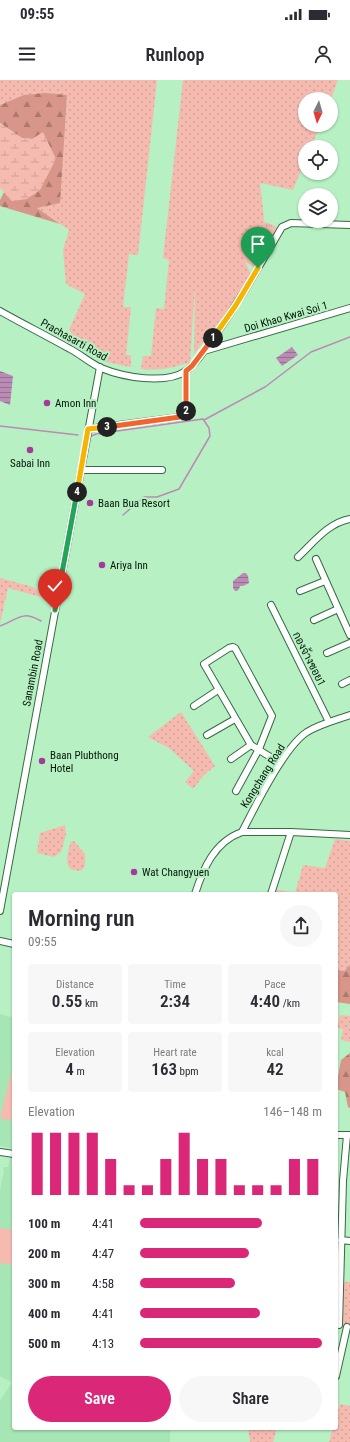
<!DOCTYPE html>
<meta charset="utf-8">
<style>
body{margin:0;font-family:"Roboto Condensed",Sarabun,sans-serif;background:#f7f7f7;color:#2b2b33;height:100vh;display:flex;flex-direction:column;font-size:15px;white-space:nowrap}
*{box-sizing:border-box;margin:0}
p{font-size:13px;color:#7c7c81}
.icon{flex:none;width:22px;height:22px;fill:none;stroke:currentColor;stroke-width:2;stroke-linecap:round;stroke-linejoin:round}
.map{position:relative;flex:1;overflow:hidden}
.side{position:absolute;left:12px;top:812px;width:326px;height:538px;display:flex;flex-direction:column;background:#fff;border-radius:4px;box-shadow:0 1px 3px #0004}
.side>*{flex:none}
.needle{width:26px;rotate:185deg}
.tools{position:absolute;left:298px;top:12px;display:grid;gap:8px}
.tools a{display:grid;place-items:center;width:40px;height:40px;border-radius:50%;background:#fff;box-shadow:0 1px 3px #0004;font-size:20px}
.pin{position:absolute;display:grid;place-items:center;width:34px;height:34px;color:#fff;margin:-41px -17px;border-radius:50% 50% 50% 0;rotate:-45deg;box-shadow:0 0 4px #0007}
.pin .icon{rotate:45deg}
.km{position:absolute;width:20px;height:20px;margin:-10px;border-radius:50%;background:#222;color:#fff;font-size:11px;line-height:20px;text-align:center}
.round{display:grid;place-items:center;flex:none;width:42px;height:42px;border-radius:21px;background:#f7f7f7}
.headline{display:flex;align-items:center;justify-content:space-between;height:68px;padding:0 16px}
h1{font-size:22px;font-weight:600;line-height:30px}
.stats{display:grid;grid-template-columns:repeat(3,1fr);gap:6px;height:68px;padding:4px 16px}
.stats div{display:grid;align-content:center;border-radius:4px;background:#f7f7f7;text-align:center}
.stats b{font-size:17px;font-weight:600}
.stats small{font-size:11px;font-weight:400}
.stats p{font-size:11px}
.chart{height:112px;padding:8px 16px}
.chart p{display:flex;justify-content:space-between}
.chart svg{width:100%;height:72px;margin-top:4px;stroke:#db2777;stroke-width:6}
.primary-button{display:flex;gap:8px;margin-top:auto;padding:8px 16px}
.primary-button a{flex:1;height:46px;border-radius:24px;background:#db2777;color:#fff;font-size:16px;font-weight:600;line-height:46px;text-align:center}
.primary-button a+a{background:#f7f7f7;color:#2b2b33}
ul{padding:0 16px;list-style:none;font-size:13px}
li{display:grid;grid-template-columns:64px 48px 1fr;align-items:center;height:30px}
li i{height:10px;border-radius:5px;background:#db2777}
.status{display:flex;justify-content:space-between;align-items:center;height:28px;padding:0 20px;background:#fff;direction:ltr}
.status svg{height:11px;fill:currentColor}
header{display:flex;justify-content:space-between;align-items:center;height:52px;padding:0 16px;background:#fff;font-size:18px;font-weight:600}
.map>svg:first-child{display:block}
.built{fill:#a6e5b4}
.grass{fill:url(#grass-dots)}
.forest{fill:url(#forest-firs)}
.wetland{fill:url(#wetland-marsh)}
.park{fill:url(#park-tufts)}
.pitch{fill:#f6bbb0}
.water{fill:url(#water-rules)}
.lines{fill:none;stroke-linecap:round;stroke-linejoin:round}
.stream{stroke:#bb8ab5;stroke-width:1.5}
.minor-casing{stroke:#366b44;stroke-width:8}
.minor{stroke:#fff;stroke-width:6}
.split-1-casing{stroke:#fff;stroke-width:8}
.split-2-casing{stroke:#fff;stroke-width:8}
.split-3-casing{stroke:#fff;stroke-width:8}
.split-4-casing{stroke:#fff;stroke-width:8}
.split-5-casing{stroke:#fff;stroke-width:8}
.split-6-casing{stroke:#fff;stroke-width:8}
.split-1{stroke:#f5b400;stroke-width:5}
.split-2{stroke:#f0652b;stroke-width:5}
.split-3{stroke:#f0652b;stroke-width:5}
.split-4{stroke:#f5b400;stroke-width:5}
.split-5{stroke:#22a559;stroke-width:5}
.split-6{stroke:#22a559;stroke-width:5}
.poi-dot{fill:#a43a9c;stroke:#b7f0c3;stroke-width:1.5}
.labels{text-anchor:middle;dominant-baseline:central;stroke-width:4;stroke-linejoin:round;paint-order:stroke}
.street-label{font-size:11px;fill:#031708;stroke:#b7f0c3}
.poi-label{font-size:11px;fill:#031708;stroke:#b7f0c3;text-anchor:start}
</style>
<div class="status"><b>09:55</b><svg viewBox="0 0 49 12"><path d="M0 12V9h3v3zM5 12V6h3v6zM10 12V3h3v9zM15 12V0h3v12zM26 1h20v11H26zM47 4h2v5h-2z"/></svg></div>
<header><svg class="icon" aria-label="menu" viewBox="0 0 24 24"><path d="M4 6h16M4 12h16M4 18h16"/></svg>Runloop<svg class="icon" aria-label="person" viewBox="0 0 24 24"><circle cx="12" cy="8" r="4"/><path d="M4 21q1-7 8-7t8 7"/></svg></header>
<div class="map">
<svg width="350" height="1362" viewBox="0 0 350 1362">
<defs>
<pattern id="grass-dots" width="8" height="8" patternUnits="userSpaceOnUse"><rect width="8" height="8" fill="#f6bbb0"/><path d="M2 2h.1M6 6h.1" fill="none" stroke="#d1a096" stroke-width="1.8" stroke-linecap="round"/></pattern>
<pattern id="forest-firs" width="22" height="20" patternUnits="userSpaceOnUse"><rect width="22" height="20" fill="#d89589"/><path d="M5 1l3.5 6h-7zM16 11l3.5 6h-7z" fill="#ad796e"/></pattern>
<pattern id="wetland-marsh" width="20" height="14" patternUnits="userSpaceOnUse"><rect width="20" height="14" fill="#f6bbb0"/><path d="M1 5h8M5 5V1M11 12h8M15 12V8" fill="none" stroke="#d1a096"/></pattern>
<pattern id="park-tufts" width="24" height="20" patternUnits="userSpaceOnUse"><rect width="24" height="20" fill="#f6bbb0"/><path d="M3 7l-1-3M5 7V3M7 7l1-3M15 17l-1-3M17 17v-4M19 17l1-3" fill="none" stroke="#d1a096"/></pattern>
<pattern id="water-rules" width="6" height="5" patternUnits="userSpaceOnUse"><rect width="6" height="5" fill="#bb8ab5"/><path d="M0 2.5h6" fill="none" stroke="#967091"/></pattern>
</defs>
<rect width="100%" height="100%" fill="#b7f0c3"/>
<path class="built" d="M0 934 14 938V1069L0 1066Z
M10 1077H14V1296L11 1302 0 1296V1110L4 1091 3 1087H8Z
M14 1300V1348H170V1362H0V1320Z"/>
<path class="grass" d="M0 0H157L138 175 129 174 123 227H131L126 275H131V287C116 284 99 282 86 272 80 267 74 257 69 250L85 214 66 204 63 170 69 150 37 128 65 47 67 15 3 23 0 25Z
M183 0H338L331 19H305V45H320L311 67H305V81L293 110 260 103 264 139 245 182 251 194 228 230 194 274 195 206 190 282C172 288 160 291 141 289L143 276H151L156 228 164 229 169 180 163 178Z
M0 498 33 507 39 512 49 515 48 519 8 508 0 543Z
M181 632 215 686 203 696 193 709 185 702 194 691 169 668 148 657Z
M65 745 66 755 61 772 54 777 37 773 40 753Z
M335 759 350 761V887L347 886 346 891 336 890V814H271L273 809 295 813 303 785 325 788Z
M74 761 85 774V786L82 790C61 794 67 773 71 762Z
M340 935 350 936V962L341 960 343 949 337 948Z
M342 1202H350V1245L341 1244Z
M340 1324 350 1326V1362H329L333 1348H336V1338Z
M248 1348H277L273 1362H250Z"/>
<path class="forest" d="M45 13 67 15 60 123 37 128 60 144 0 126V120L4 112 12 121 32 59 22 58 0 43V25L24 15Z
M347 886 350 887V924L336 922V890L346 891Z
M350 973V1028L348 1027 345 1012 336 1009V1007L341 980Z"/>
<path class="wetland" d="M0 43 22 58 32 59 43 52 56 79 40 110 27 119 12 121 0 108Z"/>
<path class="park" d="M263 141 277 147 254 187 245 182Z"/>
<path class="pitch" d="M13 985H14V1041L0 1038Z
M0 1148 14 1150V1185L0 1183Z"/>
<path class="water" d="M292 267 298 275 282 286 276 278Z
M0 291 13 296 10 325 0 321Z
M243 493H246L248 496 249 503 243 506H240L239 509 237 511H235L233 508V501Z"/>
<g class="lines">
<path class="stream" d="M204 340 265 307 311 272 350 257
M0 346 78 355
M89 357 96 354 203 339 209 348 210 356 179 409 157 417H144L123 435
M0 546C19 539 21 530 41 541"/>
<g class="minor-casing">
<path id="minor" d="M0 231C23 244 47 256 70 269 80 274 90 283 101 288 123 297 165 305 186 291 195 285 202 274 208 265 236 228 258 188 282 147L291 143 350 145
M204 271 350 228
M88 349 180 337 185 333 186 329V291
M81 390H162
M298 477C314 462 328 443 350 439
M316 479 350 555
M300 511 325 501
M271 525 329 642
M314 540 338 529
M327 573 350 563
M342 604 350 600
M194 626 218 610
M207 655 235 639
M231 679 251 665
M236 711 259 669 272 636 235 568 233 567 229 568 204 584 251 665 280 683
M242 752C255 727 284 667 307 652 320 644 336 640 350 635
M195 814C203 789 214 762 242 752H291L350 755
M271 814 291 752
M0 831 100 287
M0 861 14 864
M336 1055H350
M0 1072 14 1074
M341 1160 350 1161
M339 1245 343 1101 347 1055
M336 1296 347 1247"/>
</g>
<use href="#minor" class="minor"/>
</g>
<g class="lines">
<g class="split-1-casing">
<path id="split-1" d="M213 258 236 225 258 188"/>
</g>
<g class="split-2-casing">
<path id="split-2" d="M186 331V291L192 286 213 258"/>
</g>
<g class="split-3-casing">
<path id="split-3" d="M107 347 180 337 185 333 186 331"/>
</g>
<g class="split-4-casing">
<path id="split-4" d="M77 412 88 349 107 347"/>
</g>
<g class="split-5-casing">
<path id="split-5" d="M62 493 77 412"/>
</g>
<g class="split-6-casing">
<path id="split-6" d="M55 530 62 493"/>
</g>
<use href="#split-1" class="split-1"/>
<use href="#split-2" class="split-2"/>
<use href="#split-3" class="split-3"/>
<use href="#split-4" class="split-4"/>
<use href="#split-5" class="split-5"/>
<use href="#split-6" class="split-6"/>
</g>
<g class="poi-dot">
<circle cx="47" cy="323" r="4"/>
<circle cx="30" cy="370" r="4"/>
<circle cx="90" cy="423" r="4"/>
<circle cx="102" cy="485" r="4"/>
<circle cx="42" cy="681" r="4"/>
<circle cx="134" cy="792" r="4"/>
</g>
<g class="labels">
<g class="street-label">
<text transform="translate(286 237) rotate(-16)">Doi Khao Kwai Soi 1</text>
<text transform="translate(74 260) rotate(29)">Prachasarti Road</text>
<text transform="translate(309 579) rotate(63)">กองจ้างซอย1</text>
<text transform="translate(33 593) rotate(-79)">Sanambin Road</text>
<text transform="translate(263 696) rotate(-58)">Kongchang Road</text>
</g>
<g class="poi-label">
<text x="55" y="323">Amon Inn</text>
<text x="30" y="383" text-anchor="middle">Sabai Inn</text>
<text x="98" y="423">Baan Bua Resort</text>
<text x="110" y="485">Ariya Inn</text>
<text x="50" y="675">Baan Plubthong<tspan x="50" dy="13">Hotel</tspan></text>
<text x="142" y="792">Wat Changyuen</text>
</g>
</g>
</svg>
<div class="tools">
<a><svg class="needle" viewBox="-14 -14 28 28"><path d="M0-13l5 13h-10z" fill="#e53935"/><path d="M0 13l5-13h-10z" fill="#7c7c81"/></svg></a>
<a><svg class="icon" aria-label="locate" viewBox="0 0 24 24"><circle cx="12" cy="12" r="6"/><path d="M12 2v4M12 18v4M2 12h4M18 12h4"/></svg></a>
<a><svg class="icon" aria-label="layers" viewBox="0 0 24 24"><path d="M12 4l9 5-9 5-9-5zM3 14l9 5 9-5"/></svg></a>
</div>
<div class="pin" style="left:258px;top:188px;background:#1e9e55"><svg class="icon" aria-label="arrive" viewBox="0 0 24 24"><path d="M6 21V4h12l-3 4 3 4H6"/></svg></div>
<div class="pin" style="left:55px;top:530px;background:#d93025"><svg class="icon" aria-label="check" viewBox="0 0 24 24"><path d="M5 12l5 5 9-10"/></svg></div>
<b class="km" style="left:213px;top:258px">1</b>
<b class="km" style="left:186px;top:331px">2</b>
<b class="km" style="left:107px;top:347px">3</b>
<b class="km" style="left:77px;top:412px">4</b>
<section class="side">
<div class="headline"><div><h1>Morning run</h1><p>09:55</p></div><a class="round"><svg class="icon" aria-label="share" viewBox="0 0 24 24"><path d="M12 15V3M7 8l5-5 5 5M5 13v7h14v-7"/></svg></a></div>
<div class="stats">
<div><p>Distance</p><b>0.55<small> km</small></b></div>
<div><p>Time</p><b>2:34</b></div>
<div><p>Pace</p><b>4:40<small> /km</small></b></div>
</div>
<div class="stats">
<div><p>Elevation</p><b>4<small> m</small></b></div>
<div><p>Heart rate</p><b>163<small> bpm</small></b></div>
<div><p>kcal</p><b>42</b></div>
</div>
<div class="chart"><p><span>Elevation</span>146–148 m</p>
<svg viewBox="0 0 160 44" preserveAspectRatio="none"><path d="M5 44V6M15 44V6M25 44V6M35 44V6M45 44V22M55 44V38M65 44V38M75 44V22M85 44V6M95 44V22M105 44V22M115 44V38M125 44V38M135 44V38M145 44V22M155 44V22"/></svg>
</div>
<ul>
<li><b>100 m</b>4:41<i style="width:67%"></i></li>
<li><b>200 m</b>4:47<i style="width:60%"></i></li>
<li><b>300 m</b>4:58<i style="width:52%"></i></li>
<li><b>400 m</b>4:41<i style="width:66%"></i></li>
<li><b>500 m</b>4:13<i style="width:100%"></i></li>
</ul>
<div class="primary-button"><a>Save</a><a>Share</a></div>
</section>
</div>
